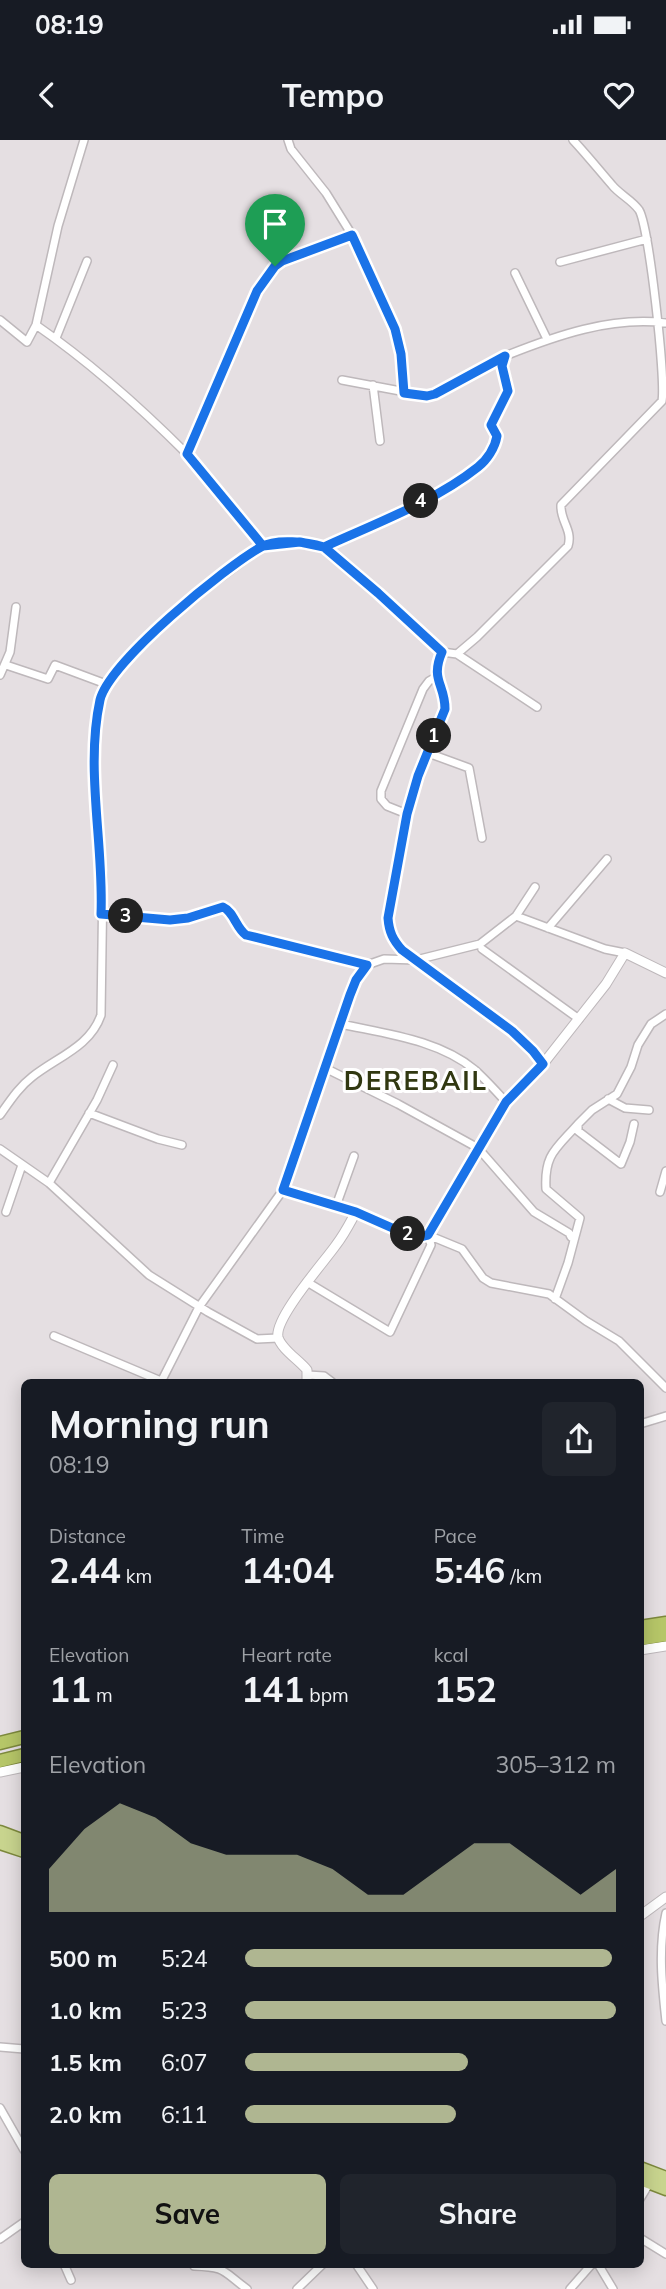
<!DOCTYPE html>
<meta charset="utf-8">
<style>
body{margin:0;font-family:Mulish,sans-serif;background:#20242c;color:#f1f3f6;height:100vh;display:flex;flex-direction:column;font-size:26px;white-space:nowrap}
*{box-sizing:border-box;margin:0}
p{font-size:23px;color:#9ea1a6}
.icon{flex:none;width:38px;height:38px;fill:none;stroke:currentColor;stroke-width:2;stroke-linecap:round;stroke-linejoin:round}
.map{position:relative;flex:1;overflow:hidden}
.side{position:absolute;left:21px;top:1239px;width:623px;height:889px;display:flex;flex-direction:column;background:#171b24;border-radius:10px;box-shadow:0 4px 18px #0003}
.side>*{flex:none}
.pin{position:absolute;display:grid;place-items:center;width:60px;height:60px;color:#fff;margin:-72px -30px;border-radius:50% 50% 50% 0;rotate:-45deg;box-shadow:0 0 7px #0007}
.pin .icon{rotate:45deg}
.km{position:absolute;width:35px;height:35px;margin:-18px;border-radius:50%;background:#222;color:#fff;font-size:19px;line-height:35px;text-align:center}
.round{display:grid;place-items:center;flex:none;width:74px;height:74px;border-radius:10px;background:#20242c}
.headline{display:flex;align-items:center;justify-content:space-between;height:119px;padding:0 28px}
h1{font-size:38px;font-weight:700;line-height:52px}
.figures{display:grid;grid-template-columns:repeat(3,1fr);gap:10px;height:119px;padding:7px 28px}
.figures div{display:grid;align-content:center}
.figures b{font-size:35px;font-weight:700}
.figures small{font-size:19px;font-weight:400}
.figures p{font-size:19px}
.chart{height:196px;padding:14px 28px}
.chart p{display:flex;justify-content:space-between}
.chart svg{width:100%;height:126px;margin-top:7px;fill:#afb691;opacity:.7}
.action{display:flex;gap:14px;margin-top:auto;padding:14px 28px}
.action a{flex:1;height:80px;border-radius:10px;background:#afb691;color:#111;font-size:28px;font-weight:700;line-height:80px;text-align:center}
.action a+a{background:#20242c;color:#f1f3f6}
ul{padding:0 28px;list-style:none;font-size:23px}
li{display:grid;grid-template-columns:112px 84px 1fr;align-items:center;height:52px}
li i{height:18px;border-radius:9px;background:#afb691}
.status{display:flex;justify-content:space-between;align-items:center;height:49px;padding:0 35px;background:#171b24;direction:ltr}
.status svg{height:19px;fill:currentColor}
header{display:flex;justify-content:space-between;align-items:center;height:91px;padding:0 28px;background:#171b24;font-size:32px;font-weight:700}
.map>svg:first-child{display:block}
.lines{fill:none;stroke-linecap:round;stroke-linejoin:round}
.minor-casing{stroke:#beb8bb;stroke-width:10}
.tertiary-casing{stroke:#beb8bb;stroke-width:11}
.primary-casing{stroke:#7d893d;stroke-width:15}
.trunk-casing{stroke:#7d893d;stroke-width:15}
.minor{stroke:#fff;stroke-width:7}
.tertiary{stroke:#fff;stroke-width:9}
.primary{stroke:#c8d48e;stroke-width:12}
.trunk{stroke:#b6c668;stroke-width:12}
.route-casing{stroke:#fff;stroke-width:14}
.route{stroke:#1a73e8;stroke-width:9}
.labels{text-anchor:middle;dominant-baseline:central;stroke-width:6;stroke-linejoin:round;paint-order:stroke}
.district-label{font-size:26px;font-weight:bold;letter-spacing:2px;fill:#313811;stroke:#fff}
</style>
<div class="status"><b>08:19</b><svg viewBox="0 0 49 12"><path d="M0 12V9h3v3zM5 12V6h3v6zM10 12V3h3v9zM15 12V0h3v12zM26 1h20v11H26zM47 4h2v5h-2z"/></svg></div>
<header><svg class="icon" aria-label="back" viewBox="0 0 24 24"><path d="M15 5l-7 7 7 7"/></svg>Tempo<svg class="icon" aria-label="heart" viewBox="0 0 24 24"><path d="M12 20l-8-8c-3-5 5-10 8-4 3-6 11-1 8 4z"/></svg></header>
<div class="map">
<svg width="666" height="2149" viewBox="0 0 666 2149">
<rect width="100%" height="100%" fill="#e5dfe2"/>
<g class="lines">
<g class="minor-casing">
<path id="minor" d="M288 0 291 9 326 53 352 95 390 176 400 205 404 252
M560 122 647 99
M515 133 547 199
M0 180 27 202 36 185C91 223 140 267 187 314
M36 185 58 86 84 0
M56 198 87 121
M342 240 427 256 435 254 505 216
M373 245 380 301
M263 406 187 314 261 144 282 121 352 95
M324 407C374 384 434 361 478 327 487 319 495 308 497 296L491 285C496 273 507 262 508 249 509 236 501 233 505 216 555 196 611 176 666 183
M442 512 457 514 477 497 568 406C573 390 560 381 561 365L662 261C666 240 649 86 639 70 632 60 619 54 612 45 599 30 587 15 573 0
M457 514 537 567
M6 525 48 539 55 525 106 544
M0 535 10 512 16 467
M428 613 469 628 482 698
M407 674 387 666 381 659V651L423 549 429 541 436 537
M101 774 170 780 188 778 223 767C234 772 236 788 246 795L367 825
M516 776 605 809 625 813
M548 788 607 719
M482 809 579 879
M341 884C387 894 439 900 475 930 486 940 496 951 506 962
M325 928 398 964 478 1008 534 1072 569 1093 571 1097
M608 959 625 968 649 970
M89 973 158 999 182 1005
M0 975C10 961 19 947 32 937 57 917 90 907 101 875L103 738 95 677 96 594 101 556 106 544 128 520 185 464 263 406 293 402 324 407 442 512C430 540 445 544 445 569L418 636 407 674 388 778C389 792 393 800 403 810L512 891 533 911 543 924
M634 984 630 1002 621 1024 578 991V984L592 970 617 954 631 927 638 905 651 884 666 874
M0 1009 49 1043 149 1135 208 1172 257 1199 278 1198
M49 1043 97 960 113 925
M660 1052 666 1031
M336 1066 354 1016
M6 1072 22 1025
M356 1072 283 1050 356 840 367 825 384 819 416 820 480 804 516 776 535 747
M428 1095 462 1109 483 1138 491 1143 549 1154 586 1181 619 1201 666 1248
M307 1142 390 1192 431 1105 428 1095
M555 1159 568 1123 580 1078 546 1049C544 1014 556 1009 578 984
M54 1196 161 1241
M308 1235 324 1236 332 1242
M161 1242 199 1167 283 1050
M640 1284 666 1276
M666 1773C658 1808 662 1845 666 1881
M0 1907 24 1909
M0 1968 24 2010
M640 2059 649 2044
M640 2098 666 2114
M0 2099 24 2082
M64 2124 71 2140
M356 2124 373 2149
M598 2124 613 2149
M194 2126C227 2127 222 2131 247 2149
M297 2149 323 2124
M570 2149 592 2124"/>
</g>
<g class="tertiary-casing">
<path id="tertiary" d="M307 1242V1230C299 1220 281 1209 278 1197 274 1178 325 1121 336 1105 344 1095 350 1083 356 1072L415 1098 428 1095 506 962 543 924 606 844 625 813 666 833
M640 1510 666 1506
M0 1632 24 1627
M640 1776 666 1757"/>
</g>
<g class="primary-casing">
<path id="primary" d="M0 1692 24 1701
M0 1703 24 1711
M640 2028 666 2038
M640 2039 666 2049"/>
</g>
<g class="trunk-casing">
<path id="trunk" d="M640 1487 666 1483
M640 1499 666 1495
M0 1603 24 1597
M0 1621 24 1615"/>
</g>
<use href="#minor" class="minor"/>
<use href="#tertiary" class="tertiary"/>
<use href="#primary" class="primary"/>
<use href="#trunk" class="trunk"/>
</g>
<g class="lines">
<g class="route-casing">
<path id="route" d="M275 126 257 151 187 314 263 406 300 402 324 407 378 453 442 512C430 540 445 544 445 569L418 636 407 674 388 778C389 792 393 800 402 810L512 891 533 911 543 924 506 962 428 1095 415 1098 356 1072 283 1050 350 855 356 840 367 825 246 795C236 788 234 772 223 767L188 778 170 780 101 774C104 705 85 629 100 560 109 522 225 427 261 407 277 398 307 402 324 407 374 384 434 362 478 327 487 320 495 308 497 296L491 285 508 251 502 226 505 216 435 254 427 256 404 253 401 214 395 189 352 95 282 121 275 126"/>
</g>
<use href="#route" class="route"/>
</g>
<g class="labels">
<g class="district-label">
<text x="416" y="940">DEREBAIL</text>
</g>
</g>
</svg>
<div class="pin" style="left:275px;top:126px;background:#1e9e55"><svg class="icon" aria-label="arrive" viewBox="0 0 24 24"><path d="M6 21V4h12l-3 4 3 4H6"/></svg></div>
<b class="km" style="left:434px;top:596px">1</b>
<b class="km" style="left:408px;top:1094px">2</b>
<b class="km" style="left:126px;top:776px">3</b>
<b class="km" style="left:421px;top:361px">4</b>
<section class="side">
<div class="headline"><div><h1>Morning run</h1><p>08:19</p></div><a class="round"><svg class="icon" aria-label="share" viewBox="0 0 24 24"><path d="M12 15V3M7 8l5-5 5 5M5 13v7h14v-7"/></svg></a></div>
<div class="figures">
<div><p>Distance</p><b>2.44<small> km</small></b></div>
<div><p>Time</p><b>14:04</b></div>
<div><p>Pace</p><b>5:46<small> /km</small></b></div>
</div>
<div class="figures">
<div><p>Elevation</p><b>11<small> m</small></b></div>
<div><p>Heart rate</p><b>141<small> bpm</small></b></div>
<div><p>kcal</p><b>152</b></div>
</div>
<div class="chart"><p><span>Elevation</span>305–312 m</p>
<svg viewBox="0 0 160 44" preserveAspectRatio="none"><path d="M0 44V29L10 15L20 6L30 11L40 20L50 24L60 24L70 24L80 29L90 38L100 38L110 29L120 20L130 20L140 29L150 38L160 29V44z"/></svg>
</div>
<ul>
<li><b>500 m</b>5:24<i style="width:99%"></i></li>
<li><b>1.0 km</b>5:23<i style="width:100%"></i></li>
<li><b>1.5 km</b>6:07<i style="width:60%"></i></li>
<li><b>2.0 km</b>6:11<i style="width:57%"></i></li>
</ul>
<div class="action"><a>Save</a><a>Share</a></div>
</section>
</div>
